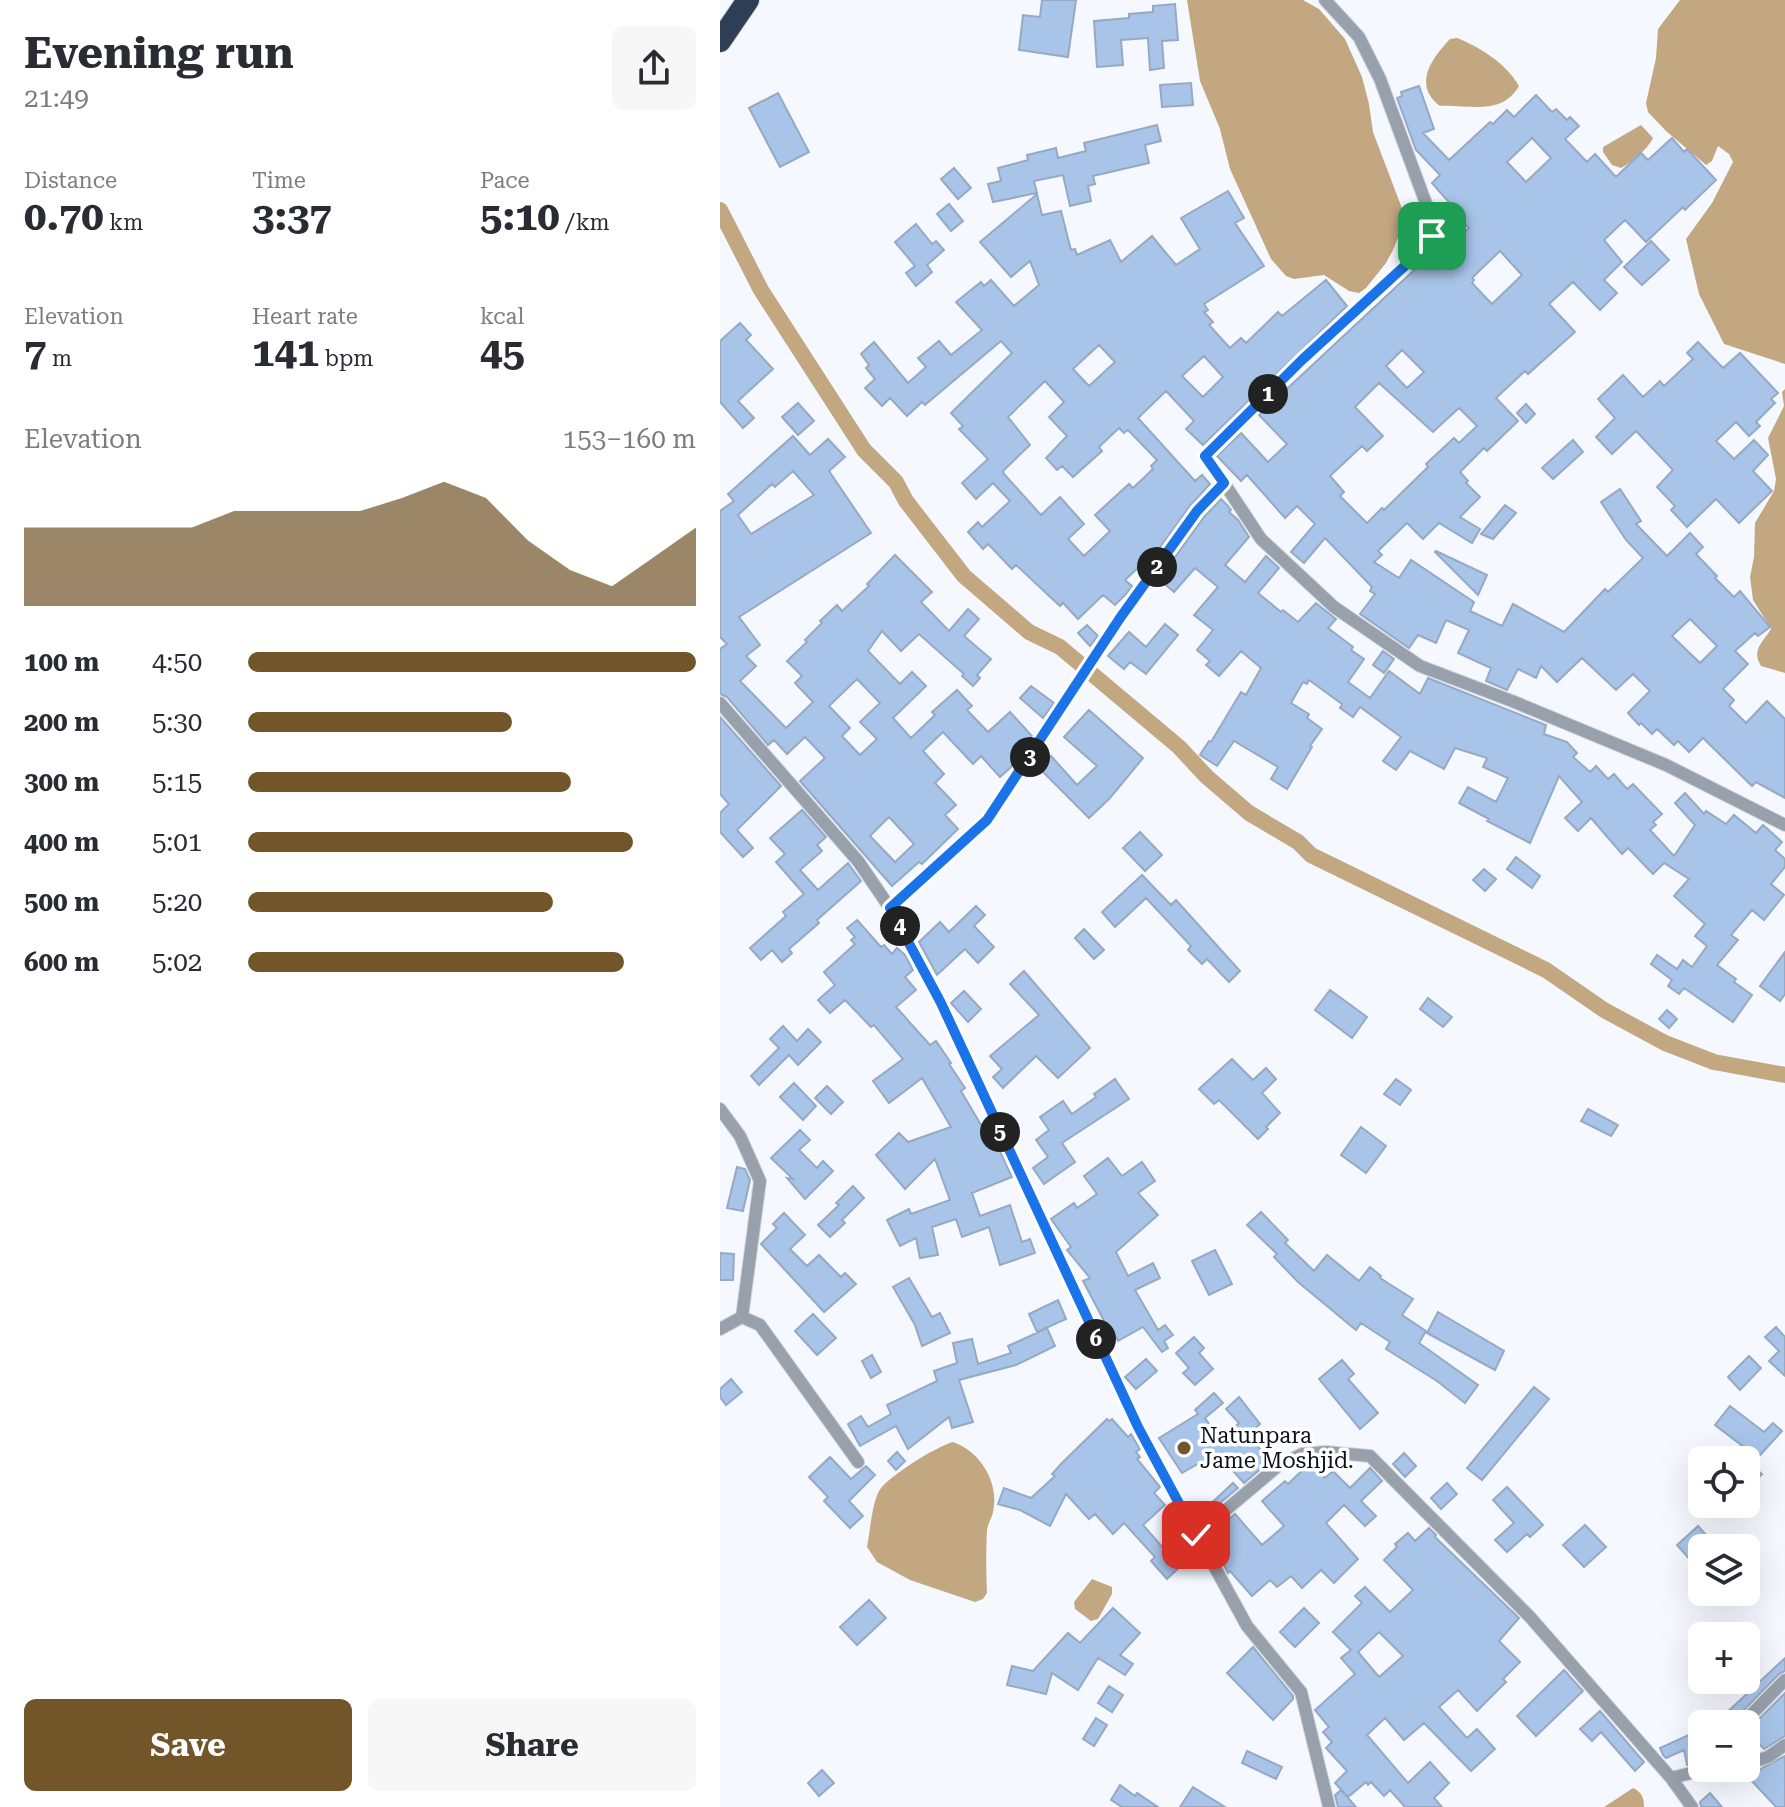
<!DOCTYPE html>
<meta charset="utf-8">
<style>
body{margin:0;font-family:"Roboto Serif",serif;background:#f7f7f7;color:#2b2b33;height:100vh;display:flex;flex-direction:column;font-size:30px;white-space:nowrap}
*{box-sizing:border-box;margin:0}
p{font-size:26px;color:#7c7c81}
.icon{flex:none;width:44px;height:44px;fill:none;stroke:currentColor;stroke-width:2;stroke-linecap:round;stroke-linejoin:round}
.map{position:relative;flex:1;overflow:hidden}
.drawer{display:flex;flex-direction:column;background:#fff;width:720px}
.drawer>*{flex:none}
.controls{position:absolute;left:968px;top:1446px;display:grid;gap:16px}
.controls a{display:grid;place-items:center;width:72px;height:72px;border-radius:12px;background:#fff;box-shadow:0 8px 32px #0002;font-size:40px}
.pin{position:absolute;display:grid;place-items:center;width:68px;height:68px;color:#fff;margin:-34px;border-radius:16px;box-shadow:0 4px 12px #0006}
.km{position:absolute;width:40px;height:40px;margin:-20px;border-radius:50%;background:#222;color:#fff;font-size:22px;line-height:40px;text-align:center}
.round{display:grid;place-items:center;flex:none;width:84px;height:84px;border-radius:12px;background:#f7f7f7}
.headline{display:flex;align-items:center;justify-content:space-between;height:136px;padding:0 24px}
h1{font-size:44px;font-weight:700;line-height:60px}
.metrics{display:grid;grid-template-columns:repeat(3,1fr);gap:12px;height:136px;padding:8px 24px}
.metrics div{display:grid;align-content:center}
.metrics b{font-size:40px;font-weight:700}
.metrics small{font-size:22px;font-weight:400}
.metrics p{font-size:22px}
.chart{height:224px;padding:16px 24px}
.chart p{display:flex;justify-content:space-between}
.chart svg{width:100%;height:144px;margin-top:8px;fill:#725529;opacity:.7}
.cta{display:flex;gap:16px;margin-top:auto;padding:16px 24px}
.cta a{flex:1;height:92px;border-radius:12px;background:#725529;color:#fff;font-size:32px;font-weight:700;line-height:92px;text-align:center}
.cta a+a{background:#f7f7f7;color:#2b2b33}
ul{padding:0 24px;list-style:none;font-size:26px}
li{display:grid;grid-template-columns:128px 96px 1fr;align-items:center;height:60px}
li i{height:20px;border-radius:10px;background:#725529}
main{display:flex;flex:1;min-height:0}
.map>svg:first-child{display:block}
.water{fill:#c3a780}
.lines{fill:none;stroke-linecap:round;stroke-linejoin:round}
.canal{stroke:#c3a780;stroke-width:16}
.building{fill:#a8c4e9;stroke:#96a9c4;stroke-width:2;fill-rule:evenodd}
.street-casing{stroke:#d0d4db;stroke-width:14}
.highway-casing{stroke:#d0d4db;stroke-width:24}
.street{stroke:#97a0ab;stroke-width:12}
.highway{stroke:#2e3e54;stroke-width:22}
.route-casing{stroke:#fff;stroke-width:16}
.route{stroke:#1a73e8;stroke-width:10}
.poi-dot{fill:#725529;stroke:#fff;stroke-width:3}
.labels{text-anchor:middle;dominant-baseline:central;stroke-width:7;stroke-linejoin:round;paint-order:stroke}
.poi-label{font-size:22px;fill:#0b111b;stroke:#fff;text-anchor:start}
</style>
<main>
<section class="drawer">
<div class="headline"><div><h1>Evening run</h1><p>21:49</p></div><a class="round"><svg class="icon" aria-label="share" viewBox="0 0 24 24"><path d="M12 15V3M7 8l5-5 5 5M5 13v7h14v-7"/></svg></a></div>
<div class="metrics">
<div><p>Distance</p><b>0.70<small> km</small></b></div>
<div><p>Time</p><b>3:37</b></div>
<div><p>Pace</p><b>5:10<small> /km</small></b></div>
</div>
<div class="metrics">
<div><p>Elevation</p><b>7<small> m</small></b></div>
<div><p>Heart rate</p><b>141<small> bpm</small></b></div>
<div><p>kcal</p><b>45</b></div>
</div>
<div class="chart"><p><span>Elevation</span>153–160 m</p>
<svg viewBox="0 0 160 44" preserveAspectRatio="none"><path d="M0 44V20L10 20L20 20L30 20L40 20L50 15L60 15L70 15L80 15L90 11L100 6L110 11L120 24L130 33L140 38L150 29L160 20V44z"/></svg>
</div>
<ul>
<li><b>100 m</b>4:50<i style="width:100%"></i></li>
<li><b>200 m</b>5:30<i style="width:59%"></i></li>
<li><b>300 m</b>5:15<i style="width:72%"></i></li>
<li><b>400 m</b>5:01<i style="width:86%"></i></li>
<li><b>500 m</b>5:20<i style="width:68%"></i></li>
<li><b>600 m</b>5:02<i style="width:84%"></i></li>
</ul>
<div class="cta"><a>Save</a><a>Share</a></div>
</section>
<div class="map">
<svg width="1065" height="1807" viewBox="0 0 1065 1807">
<rect width="100%" height="100%" fill="#f5f9ff"/>
<path class="water" d="M467 0H583L599 9 625 39 642 77 649 104 653 132 683 211 679 235 673 250 666 263 646 288 639 293 629 291 604 275 574 279 566 276 551 259 510 169 500 129 480 81Z
M960 0H1065V364L1004 344 979 294 966 239 992 203 1013 162 1009 154 998 146 992 161 986 165 946 131 928 112 926 103 936 58 938 29Z
M737 38C760 47 787 64 799 86 781 117 747 104 720 106 692 85 712 58 730 39Z
M921 125 933 138C927 150 912 162 901 168L892 165 883 152V147Z
M1065 389V673L1041 666C1031 650 1043 642 1051 629L1033 600 1030 577 1034 557 1035 523 1054 491 1056 479 1048 438 1064 406 1062 392Z
M233 1442C260 1451 280 1483 273 1512 272 1518 268 1523 267 1530 266 1550 266 1573 267 1593L263 1599 255 1602 190 1580 157 1562 147 1547C150 1532 152 1504 159 1491 167 1477 217 1446 233 1442Z
M372 1579 392 1587V1594L378 1619 371 1621 355 1609 354 1602Z
M913 1788C922 1792 924 1798 924 1807H884Z"/>
<g class="lines">
<path class="canal" d="M0 210 41 290 144 450 176 482 186 501 244 576 309 632 340 647 459 747 487 777 529 813 578 842 591 855 826 970 884 1010 945 1043 994 1062 1065 1075"/>
</g>
<path class="building" d="M322 0H356L348 57 299 50 303 15 320 17Z
M455 4 458 40 442 41 444 68 430 70 428 38 401 40 403 65 377 67 374 21 409 18V14L433 12V6Z
M471 83 473 105 442 107 440 85Z
M699 86 714 129 703 133 729 160 770 122 773 124 787 110 794 117 816 95 832 112 836 109 847 120 850 117 859 126 845 139 867 162 875 154 896 177 921 153 928 160 952 138 964 152 967 149 996 180 965 210 963 207 926 242 905 220 884 240 902 262 884 280 897 293 880 310 853 282 829 304 855 332 808 374 805 371 776 398 798 421 767 451 764 448 740 472 748 481 746 483 760 497 740 517 760 529 752 543 719 523 703 539 687 523 658 551 662 555 654 562 679 578 691 560 754 602 750 611 782 626 793 604 844 632 885 589 888 592 923 558 906 540 881 502 900 489 921 521 916 524 947 556 970 533 983 547 976 554 997 576 995 578 1014 597 1020 591 1050 627 1038 636 1035 633 1015 651 1028 664 1003 689 1014 700 1009 706 1026 723 1047 701 1065 719V798L1036 782 1032 786 983 738 969 752 958 741 954 745 937 729 932 734 921 723 919 725 908 713 930 691 913 674 896 690 862 658 837 682 821 666 816 678 798 669 787 690 766 681 771 668 738 653 749 630 726 620 716 643 698 635 689 648 640 614 655 594 650 591 652 587 605 538 584 563 571 552 595 524 577 506 565 518 527 475 521 481 497 456 521 433 548 462 567 444 539 415 706 259 718 243 725 251 749 228 739 218 741 216 712 183 720 175 696 150 677 98 682 96 681 92ZM812 138 831 158 806 182 787 162ZM780 251 802 275 772 304 752 283 754 280 752 278ZM682 350 704 372 687 388 666 366ZM659 383 713 432 739 408 757 426 739 443 734 438 706 464 708 467 664 510 662 508 647 523 620 496 624 492 610 476 642 446 647 451 663 436 635 407ZM970 619 997 646 980 663 952 636Z
M58 93 89 152 60 167 29 108Z
M437 125 441 141 425 145 429 163 373 176 375 184 368 186 371 201 350 206 343 175 314 181 317 193 273 202 268 184 281 181 278 168 308 160 307 155 336 148 338 158 366 151 364 143Z
M234 168 251 188 238 199 221 179Z
M508 191 524 218 515 223 544 266 484 304 488 310 484 312 493 322 489 325 510 348 521 338 526 343 558 312 562 316 606 280 627 306 483 445 466 429 474 421 446 391 418 418 475 481 482 475 490 484 470 506 425 568 421 565 405 580 412 586 406 594 395 605 383 595 358 619 343 603 340 606 296 565 292 569 268 544 263 549 248 532 258 522 262 527 290 501 273 483 256 499 242 483 268 459 239 429 243 426 231 413 292 353 281 341 205 405 202 402 187 416 170 398 162 406 145 388 155 379 146 368 149 365 141 354 154 342 188 383 206 367 198 358 219 341 231 355 262 330 236 302 261 282 264 286 271 280 294 306 319 285 310 261 291 277 260 242 317 194 322 215 341 211 351 250 355 249 357 255 390 240 401 262 432 236 456 265 480 249 461 218ZM379 345 395 362 369 386 353 369ZM484 356 503 377 483 397 462 376ZM325 381 344 402 329 417 347 436 326 458 337 470 342 466 353 477 382 451 379 447 399 428 404 433 408 430 437 460 431 466 433 469 413 488 409 484 375 515 390 531 364 556 348 539 364 524 340 497 321 515 284 474 283 471 310 445 288 417Z
M229 204 243 221 231 231 217 214Z
M196 224 212 244 216 241 224 250 207 265 212 272 196 286 186 273 195 266 175 242Z
M931 241 949 260 922 285 904 267Z
M20 323 31 335 26 340 53 369 18 401 34 418 23 428 0 402V341Z
M978 342 1003 368 1020 353 1058 393 1051 399 1055 403 1036 422 1040 426 1029 436 1016 422 996 441 1014 459 1034 440 1048 455 1033 471 1052 491 1019 523 996 499 967 527 951 510 955 506 937 487 953 470 916 431 892 454 876 437 895 418 878 399 903 375 923 397 940 381 944 386 973 359 967 353Z
M78 403 94 421 78 435 62 417Z
M806 404 815 414 806 423 797 413Z
M73 436 90 455 108 439 125 457 109 471 151 533 19 617 40 645 26 656 36 666 20 681 66 728 93 702 75 683 82 676 67 661 87 642 85 640 102 623 100 621 117 605 122 611 149 586 147 584 175 555 212 592 201 602 229 631 248 609 259 619 244 636 271 659 257 675 260 678 253 686 242 676 244 674 199 634 181 651 162 631 148 651 180 684 192 672 206 686 173 718 191 738 215 715 212 712 237 690 252 706 247 710 268 732 290 712 312 736 291 767 280 777 261 756 253 764 223 732 203 751 224 774 215 783 236 805 225 815 238 829 202 864 199 862 172 886 80 781 105 758 85 737 67 754 54 740 48 745 7 697 0 694V649L7 644 0 637V511L14 501 8 494ZM73 471 94 495 31 534 18 515 52 484 55 487ZM137 679 160 703 140 722 157 739 140 755 122 736 130 728 109 706ZM169 817 194 844 175 862 150 836Z
M853 440 863 452 833 479 822 468Z
M501 499 508 506 511 510 509 512 518 520 529 537 505 565 525 582 546 556 559 568 538 593 561 612 563 610 578 622 596 603 616 619 608 628 633 647 631 650 644 659 628 682 650 698 669 671 700 694 708 678 826 725 824 734 847 742 857 753 853 757 870 772 876 766 888 779 894 774 907 789 913 784 942 814 933 822 936 825 930 830 954 856 975 825 955 803 965 793 984 814 986 811 1006 824 1014 815 1036 833 1043 825 1062 842 1055 850 1065 859V867L1051 884 1064 895 1044 920 1032 910 1011 935 1018 940 997 965 1016 979 1014 982 1032 995 1013 1022 964 988 959 994 948 986 952 980 931 964 937 955 957 969 963 960 972 967 987 946 975 936 985 924 954 896 969 879 944 863 933 874 908 848 902 854 871 818 858 831 845 818 862 802 839 776 810 843 767 821 769 819 739 803 748 787 776 802 788 778 763 767 767 758 735 748 724 769 690 751 676 770 663 761 681 737 640 707 633 717 620 708 622 704 589 680 587 684 583 682 571 703 589 714 587 718 602 729 590 746 592 747 567 789 551 779 558 767 514 741 497 766 480 755 489 741 491 742 521 692 526 695 541 668 521 651 499 676 486 665 490 661 477 650 493 630 474 615 498 587 475 568 454 592 439 579 484 517Z
M785 505 796 513 773 539 761 534Z
M716 551 767 575 758 595 715 552Z
M445 624 458 635 426 674 410 662 404 669 388 656 409 632 426 647Z
M367 625 378 636 370 646 358 633Z
M663 651 674 659 664 673 653 665Z
M311 686 334 703 323 718 300 698Z
M369 710 423 758 390 798 369 818 319 768 331 756 357 785 377 766 344 737Z
M0 717 61 786 17 830 33 848 23 857 0 832V813L9 804 0 794Z
M82 810 106 837 97 845 102 851 80 870 98 890 128 863 141 881 97 920 99 923 69 949 72 953 62 962 52 950 41 960 30 948 66 916 63 912 84 894 56 862 65 854 50 838Z
M420 832 442 855 425 871 403 848Z
M796 857 820 876 812 888 787 869Z
M764 869 776 879 765 891 753 880Z
M422 875 451 905 456 900 520 971 509 982 487 959 482 964 468 950 471 946 426 898 395 927 382 912Z
M256 906 265 915 254 926 274 947 258 963 245 949 217 975 199 942 220 922 229 932Z
M137 920 161 947 164 945 172 954 177 948 185 955 193 970 185 977 196 990 176 1007 210 1045 216 1041 231 1063 229 1064 245 1088 241 1091 261 1125 267 1123 292 1177 252 1193 260 1216 290 1205 302 1242 310 1239 315 1253 280 1265 269 1227 242 1237 236 1219 212 1227 218 1255 200 1258 196 1238 180 1246 167 1220 189 1209 191 1214 230 1200 215 1159 185 1189 156 1155 179 1133 188 1142 231 1127 202 1078 169 1103 153 1081 183 1059 154 1025 151 1027 125 1000 110 1013 98 1000 115 985 104 972 135 944 131 940 135 937 127 928Z
M364 929 384 950 374 959 355 938Z
M1065 952V994L1060 1001 1040 986Z
M304 971 370 1048 338 1078 316 1056 283 1088 273 1077 282 1069 270 1056 319 1015 290 984Z
M610 990 647 1017 632 1038 595 1010Z
M244 991 261 1009 248 1022 231 1003Z
M708 998 732 1017 723 1027 700 1009Z
M947 1010 957 1019 949 1028 939 1019Z
M63 1026 77 1041 88 1029 101 1042 78 1065 69 1055 39 1085 31 1076 59 1048 50 1039Z
M512 1059 533 1080 546 1068 556 1079 542 1093 560 1113 546 1127 548 1129 538 1139 499 1100 494 1104 479 1089Z
M395 1079 409 1099 342 1143 355 1162 324 1184 313 1168 328 1157 316 1140 329 1130 320 1117 343 1101 352 1114 376 1097 374 1094Z
M676 1079 691 1090 680 1105 664 1094Z
M74 1083 96 1106 83 1120 60 1097Z
M107 1086 123 1102 111 1114 95 1098Z
M868 1109 898 1125 891 1136 861 1121Z
M641 1127 666 1146 646 1173 621 1155Z
M80 1130 90 1140 79 1150 97 1168 103 1161 113 1171 85 1199 67 1178 73 1179 51 1158Z
M388 1158 402 1176 422 1162 435 1181 418 1193 438 1215 396 1252 408 1276 433 1263 440 1278 415 1290 438 1330 445 1325 453 1335 444 1341 448 1348 442 1352 423 1327 398 1341 392 1330 390 1332 363 1281 370 1278 347 1250 351 1247 331 1219 354 1203 357 1208 377 1194 364 1176Z
M17 1167 25 1169 30 1180 23 1211 7 1208Z
M133 1186 144 1198 122 1220 125 1223 110 1237 98 1225 119 1205 116 1203Z
M541 1212 568 1240 565 1243 594 1271 607 1255 639 1281 650 1267 661 1276 660 1278 693 1299 682 1315 706 1331 699 1343 758 1385 745 1403 717 1381 666 1349 670 1342 641 1323 636 1330 578 1282 554 1257 557 1254 527 1225Z
M64 1213 85 1235 70 1249 87 1266 99 1255 121 1277 125 1273 136 1284 104 1312 41 1244 57 1228 53 1224Z
M495 1250 512 1284 489 1295 472 1261Z
M0 1253 14 1254 13 1280H0Z
M189 1278 212 1317 220 1313 230 1333 202 1346 195 1325 173 1287Z
M338 1300 346 1319 317 1332 309 1314Z
M718 1312 784 1351 775 1370 707 1333Z
M93 1314 116 1338 97 1355 75 1331Z
M1056 1327 1065 1337V1376L1049 1361 1059 1351 1045 1337Z
M327 1328 335 1346 296 1365 239 1380 253 1422 232 1428 229 1417 188 1449 176 1426 140 1446 128 1424 141 1416 148 1427 171 1414 167 1405 217 1381 214 1371 237 1363 233 1343 252 1339 258 1364 291 1353 288 1346Z
M474 1337 484 1348 479 1353 493 1369 475 1385 463 1373 469 1368 456 1353Z
M152 1355 161 1372 151 1378 142 1361Z
M1029 1356 1041 1368 1020 1390 1008 1377Z
M426 1359 437 1371 416 1389 405 1377Z
M622 1360 634 1374 628 1379 658 1413 640 1429 599 1379Z
M11 1379 22 1392 6 1405 0 1397V1389Z
M814 1387 829 1399 762 1480 747 1468Z
M494 1393 503 1403 485 1418 500 1440 519 1423 506 1409 519 1397 540 1424 528 1435 550 1461 524 1483 497 1453 462 1473 439 1438 478 1414 475 1410Z
M1010 1406 1044 1432 1053 1423 1062 1431 1031 1465 1042 1474 1026 1491V1460H1014L1025 1448 995 1425Z
M387 1419 389 1421 392 1419 408 1437 411 1434 420 1449 416 1452 420 1457 417 1459 440 1487 434 1493 445 1505 423 1525 444 1549 465 1532 472 1544 460 1555 466 1561 447 1579 431 1561 435 1557 404 1523 393 1534 375 1514 369 1519 346 1494 330 1526 300 1510 278 1504 284 1488 311 1498 335 1476 332 1474 342 1463Z
M177 1452 185 1461 176 1470 168 1461Z
M684 1453 696 1466 685 1477 673 1464Z
M110 1457 131 1479 146 1466 155 1475 129 1501 143 1516 130 1528 104 1501 108 1497 89 1477Z
M590 1463 605 1478 613 1471 630 1488 650 1468 662 1481 641 1501 656 1516 645 1526 624 1505 606 1523 638 1559 614 1583 601 1570 582 1588 571 1576 557 1587 550 1580 532 1596 510 1571 508 1573 499 1555 501 1553 498 1550 506 1543 497 1529 515 1514 542 1545 564 1526 542 1501 565 1481 568 1484Z
M513 1483 518 1488 488 1513 485 1509Z
M727 1483 737 1494 721 1509 711 1498Z
M787 1487 823 1525 810 1537 807 1534 787 1552 775 1540 794 1523 773 1500Z
M865 1525 886 1547 864 1567 843 1545Z
M978 1526 998 1548H982V1567L975 1559 972 1562 957 1545Z
M709 1528 716 1535 715 1537 799 1618 779 1641 800 1662 783 1679 786 1682 757 1711 738 1690 719 1707 747 1738 757 1729 775 1749 751 1771 704 1723 684 1740 665 1718 647 1735 688 1783 710 1762 729 1783 714 1798 722 1807H685L670 1790 664 1796 651 1782 648 1785 646 1782 628 1797 615 1783 627 1771 606 1748 612 1742 603 1732 609 1727 595 1710 635 1674 621 1658 631 1650 613 1632 642 1603 635 1596 645 1587 670 1612 693 1590 664 1560 677 1547 675 1544 688 1533 695 1541ZM659 1632 683 1656 659 1677 638 1652Z
M149 1600 166 1618 137 1645 120 1627Z
M393 1608 420 1633 400 1655 413 1664 405 1675 378 1658 358 1690 332 1673 326 1694 287 1685 292 1666 313 1671 348 1633 360 1643Z
M584 1608 599 1623 575 1647 560 1632Z
M533 1647 573 1696V1699L553 1720 507 1673Z
M1065 1658V1671L1059 1674 1016 1718 1013 1724H1008L1002 1717Z
M844 1670 863 1691 816 1736 797 1716Z
M389 1686 403 1695 392 1712 378 1703Z
M1065 1693V1736L1044 1749 1027 1731Z
M880 1711 924 1762 915 1771 881 1732 872 1741 860 1729Z
M376 1718 387 1725 374 1746 363 1739Z
M982 1729V1761L967 1765 964 1750 946 1758 943 1755 940 1748Z
M527 1751 562 1767 556 1779 522 1763Z
M1065 1756V1807H1056L1030 1779 1042 1768Z
M102 1770 114 1783 99 1796 88 1783Z
M400 1785 415 1796 417 1793 438 1807H402L391 1800Z
M473 1787 505 1807H460Z
M621 1790 636 1807H618L615 1795Z
M990 1793 1002 1807H981L980 1802Z"/>
<g class="lines">
<g class="street-casing">
<path id="street" d="M504 483 541 539 614 607 700 666 792 701 946 765 1065 825
M0 703 138 861 170 908 221 1003 418 1427 527 1626 581 1692 609 1807
M170 908 267 820 400 618 477 511 504 483 485 456 583 359 700 252 712 236 711 217 660 79 639 37 605 0
M0 1109 20 1136 40 1181 22 1317
M0 1329 22 1317 40 1325 138 1462
M476 1535 558 1466 582 1454 606 1452 650 1456 810 1617 951 1778 972 1807
M1022 1724 1065 1680
M1026 1764 1048 1757 1065 1745
M951 1778 991 1768"/>
</g>
<g class="highway-casing">
<path id="highway" d="M0 41 28 0"/>
</g>
<use href="#street" class="street"/>
<use href="#highway" class="highway"/>
</g>
<g class="lines">
<g class="route-casing">
<path id="route" d="M476 1535 418 1427 221 1003 170 908 267 820 400 618 477 511 504 483 485 456 583 359 700 252 712 236"/>
</g>
<use href="#route" class="route"/>
</g>
<circle class="poi-dot" cx="464" cy="1448" r="8"/>
<g class="labels">
<g class="poi-label">
<text x="480" y="1435">Natunpara<tspan x="480" dy="25">Jame Moshjid.</tspan></text>
</g>
</g>
</svg>
<div class="controls">
<a><svg class="icon" aria-label="locate" viewBox="0 0 24 24"><circle cx="12" cy="12" r="6"/><path d="M12 2v4M12 18v4M2 12h4M18 12h4"/></svg></a>
<a><svg class="icon" aria-label="layers" viewBox="0 0 24 24"><path d="M12 4l9 5-9 5-9-5zM3 14l9 5 9-5"/></svg></a>
<a>+</a>
<a>−</a>
</div>
<div class="pin" style="left:712px;top:236px;background:#1e9e55"><svg class="icon" aria-label="arrive" viewBox="0 0 24 24"><path d="M6 21V4h12l-3 4 3 4H6"/></svg></div>
<div class="pin" style="left:476px;top:1535px;background:#d93025"><svg class="icon" aria-label="check" viewBox="0 0 24 24"><path d="M5 12l5 5 9-10"/></svg></div>
<b class="km" style="left:548px;top:394px">1</b>
<b class="km" style="left:437px;top:567px">2</b>
<b class="km" style="left:310px;top:757px">3</b>
<b class="km" style="left:180px;top:926px">4</b>
<b class="km" style="left:280px;top:1132px">5</b>
<b class="km" style="left:376px;top:1339px">6</b>
</div>
</main>
